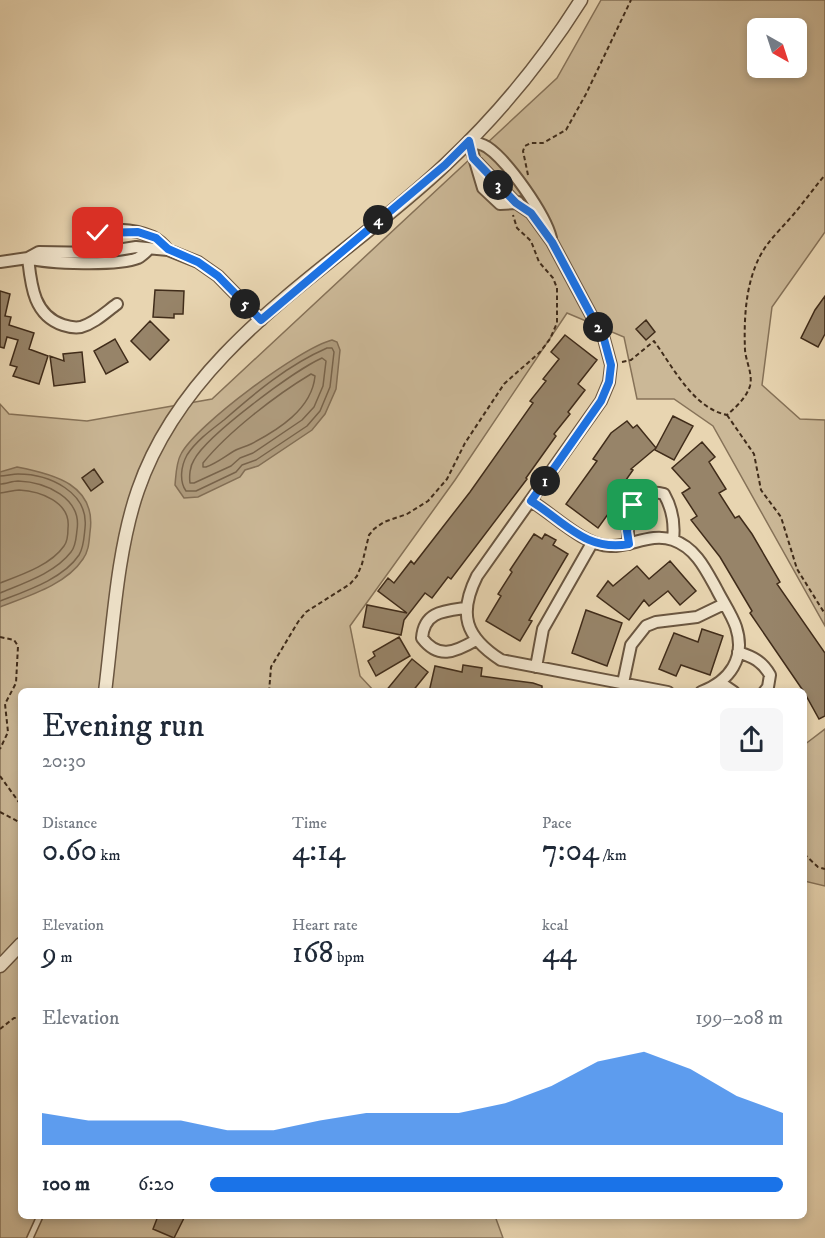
<!DOCTYPE html>
<meta charset="utf-8">
<style>
body{margin:0;font-family:"IM FELL DW Pica",serif;background:#f6f6f7;color:#1f2937;height:100vh;display:flex;flex-direction:column;font-size:22px;white-space:nowrap}
*{box-sizing:border-box;margin:0}
p{font-size:20px;color:#747a83}
.icon{flex:none;width:33px;height:33px;fill:none;stroke:currentColor;stroke-width:2;stroke-linecap:round;stroke-linejoin:round}
.map{position:relative;flex:1;overflow:hidden}
.details{position:absolute;left:18px;top:688px;width:789px;height:531px;display:flex;flex-direction:column;background:#fff;border-radius:9px;box-shadow:0 3px 9px #0003}
.details>*{flex:none}
.needle{width:39px;rotate:141deg}
.tools{position:absolute;left:747px;top:18px;display:grid;gap:12px}
.tools a{display:grid;place-items:center;width:60px;height:60px;border-radius:9px;background:#fff;box-shadow:0 3px 9px #0003;font-size:30px}
.pin{position:absolute;display:grid;place-items:center;width:51px;height:51px;color:#fff;margin:-26px;border-radius:12px;box-shadow:0 3px 9px #0006}
.km{position:absolute;width:30px;height:30px;margin:-15px;border-radius:50%;background:#222;color:#fff;font-size:16px;line-height:30px;text-align:center}
.round{display:grid;place-items:center;flex:none;width:63px;height:63px;border-radius:9px;background:#f6f6f7}
.summary{display:flex;align-items:center;justify-content:space-between;height:102px;padding:0 24px}
h1{font-size:33px;font-weight:600;line-height:45px}
.figures{display:grid;grid-template-columns:repeat(3,1fr);gap:9px;height:102px;padding:6px 24px}
.figures div{display:grid;align-content:center}
.figures b{font-size:30px;font-weight:600}
.figures small{font-size:16px;font-weight:400}
.figures p{font-size:16px}
.chart{height:168px;padding:12px 24px}
.chart p{display:flex;justify-content:space-between}
.chart svg{width:100%;height:108px;margin-top:6px;fill:#1a73e8;opacity:.7}
ul{padding:0 24px;list-style:none;font-size:20px}
li{display:grid;grid-template-columns:96px 72px 1fr;align-items:center;height:45px}
li i{height:15px;border-radius:8px;background:#1a73e8}
.map>svg:first-child{display:block}
.green{fill:#cbb897;stroke:#867258;stroke-width:1.5;fill-rule:evenodd}
.water{fill:#af9c7e;stroke:#836f56;stroke-width:1.5}
.lines{fill:none;stroke-linecap:round;stroke-linejoin:round}
.shore{stroke:#78644c;stroke-width:1.5}
.building{fill:#978469;stroke:#402c1a;stroke-width:1.5}
.service-casing{stroke:#6a5640;stroke-width:8}
.minor-casing{stroke:#6a5640;stroke-width:14}
.tertiary-casing{stroke:#6a5640;stroke-width:15}
.path{stroke:#402c1a;stroke-width:2;stroke-dasharray:4.5 3;stroke-linecap:butt}
.service{stroke:#f0e4cc;stroke-width:5}
.minor{stroke:#f0e4cc;stroke-width:10}
.tertiary{stroke:#f0e4cc;stroke-width:12}
.route-casing{stroke:#fff;stroke-width:12}
.route{stroke:#1a73e8;stroke-width:8}
</style>
<div class="map">
<svg width="825" height="1238" viewBox="0 0 825 1238">
<rect width="100%" height="100%" fill="#e8d5b1"/>
<filter id="stains"><feTurbulence type="fractalNoise" baseFrequency=".00333" numOctaves="4"/><feColorMatrix values="0 0 0 0 .2 0 0 0 0 .09 0 0 0 0 .02 0 0 0 .5 -.17"/></filter>
<radialGradient id="worn" r=".72"><stop offset=".6" stop-color="#630" stop-opacity="0"/><stop offset="1" stop-color="#630" stop-opacity=".3"/></radialGradient>
<path class="green" d="M601 0H825V232L772 307 762 385 800 419 825 420V626L713 426 674 399H637L624 337 567 313 455 480 350 626 360 676 374 691 21 692V1216H495L503 1238H0V404L9 414 87 421 212 399 557 78ZM758 28H796V68H758Z
M825 729V886L804 881V745Z"/>
<path class="water" d="M332 340 337 342 340 350 336 389 325 414 312 430 258 466 245 470 240 477 198 497 184 498 175 485C176 475 176 463 181 454 196 425 300 348 332 340Z
M17 467C54 474 97 485 90 532 89 541 89 551 83 559 66 585 28 596 0 607V472Z"/>
<g class="lines">
<path class="shore" d="M327 348H332L334 352 330 387 320 411 307 426 256 460 242 465 236 472 196 491H186C179 481 181 466 187 455 196 441 211 430 224 420 256 392 288 365 327 348Z
M322 358 326 361 323 386 314 407 302 420 253 453 240 458 231 466 194 483H190C189 476 190 466 194 460 207 435 295 370 322 358Z
M311 374 315 376C312 409 278 430 251 444 245 447 239 448 234 451 224 457 217 463 206 467H203V463C228 432 276 395 311 374Z
M0 476C6 476 12 474 18 474 49 474 89 492 85 528 84 537 84 547 79 555 63 579 26 591 0 601
M0 484C6 484 12 481 18 481 46 482 82 498 77 530 76 538 76 546 71 552 55 573 24 583 0 593
M0 493C6 493 12 490 19 490 40 491 71 502 68 528 68 533 68 541 64 546 51 565 21 575 0 583"/>
</g>
<path class="building" d="M155 290 184 291 183 314H174V318L153 317Z
M0 291 10 294 5 316 11 317 9 325 34 333 29 349 48 356 39 384 13 376 17 367 10 365 18 340 7 337 4 348 0 347Z
M825 296V334L818 347 801 338 815 310Z
M646 320 655 332 646 340 636 329Z
M150 321 169 340 150 360 131 341Z
M565 335 597 360 578 384 585 390 568 412 570 414 554 434 556 436 526 478 527 479 451 579 448 577 432 598 425 593 404 620 401 635 363 627 367 605 407 613 378 591 388 578 394 583 411 561 414 564 470 492 533 403 530 401 546 381 543 379 559 359 551 352Z
M115 339 128 362 106 374 94 351Z
M82 352 85 382 54 386 50 356 64 361 63 354Z
M673 416 693 426 674 460 655 450 656 448 631 469 633 470 621 487 624 489 609 508 611 510 598 528 566 504 597 461 593 459 611 433 627 421 633 428 637 425 656 448Z
M702 442 715 457 709 462 726 489 719 493 735 518 739 516 752 534 780 582 777 584 825 653V716L819 719 804 692 750 613 752 611 720 557 691 520 697 516 682 493 690 488 672 468Z
M94 469 103 482 91 491 82 478Z
M534 534 542 539 545 534 556 540 553 545 568 554 529 620 532 621 520 641 486 621 501 596 498 594 512 572 510 570Z
M670 561 696 591 680 605 668 591 649 606 644 600 629 620 597 596 608 581 613 586 637 566 649 579Z
M586 610 622 623 607 666 572 653Z
M702 629 723 636 710 675 681 665 676 676 659 669 674 633 698 642Z
M399 637 410 656 376 676 368 661 375 656 373 652Z
M412 659 428 672 412 692H385Z
M463 665 482 668 481 676 533 683 542 686V692H429L435 666 462 672Z
M158 1216H185L174 1238 153 1229Z"/>
<g class="lines">
<g class="service-casing">
<path id="service" d="M30 1238 40 1216"/>
</g>
<g class="minor-casing">
<path id="minor" d="M469 141 483 188 500 204 516 203 531 213 552 242 604 339 611 365 609 382 601 401 477 576C458 614 465 637 501 660L668 692
M469 141C474 142 482 144 487 147 508 161 545 214 551 238
M477 162 516 203 518 202
M81 251C84 247 86 242 89 239 103 224 137 230 153 237 159 240 164 245 168 250
M28 258C31 284 33 315 63 325 69 327 75 328 81 327 95 323 106 312 117 304
M28 258C48 264 119 266 138 258 142 256 146 252 149 249
M0 262 28 258 39 252 99 253 136 247 168 250 198 262 218 276 261 320
M531 501C553 514 584 546 610 546 631 547 651 532 673 540 696 548 706 570 717 590 723 602 732 615 736 627 746 658 730 681 701 692
M629 544C625 519 632 485 664 494 672 508 675 523 673 540
M465 608C443 611 424 612 422 638 438 659 454 653 476 640
M738 652C753 657 762 661 770 675L768 687 764 692
M536 667 543 629 592 543
M623 683 631 645 646 626 656 622 697 617 724 604
M721 683 734 692"/>
</g>
<g class="tertiary-casing">
<path id="tertiary" d="M105 692C113 628 117 550 138 490 188 344 340 265 446 164 499 114 542 62 581 0
M0 966 21 944"/>
</g>
<path class="path" d="M528 175 523 151 525 146 531 143H543L566 130 586 94 631 0
M622 362 631 360 654 341C673 367 693 408 727 415 736 407 746 398 750 386 753 374 746 362 745 350 744 326 745 299 752 276 761 246 774 237 793 215 804 202 814 188 825 175
M727 415 754 454 761 490 781 517 797 569 825 614
M0 637 14 640 18 646 16 683 5 704 8 732 0 749
M269 692 271 667 298 622 306 612 350 584 357 576 362 564 369 535 374 529 384 522 407 514 428 501 447 479 465 443 504 384 540 352 550 339 557 323V288L553 278 539 262 531 241 517 228 513 215
M0 776 21 805
M0 812 21 823
M804 854 818 867 825 869
M0 1029 14 1018H21"/>
<use href="#service" class="service"/>
<use href="#minor" class="minor"/>
<use href="#tertiary" class="tertiary"/>
</g>
<g class="lines">
<g class="route-casing">
<path id="route" d="M98 233 138 232 156 238 168 249 198 262 218 276 261 320 445 165 469 141 473 158 516 203 531 213 552 242 604 339 611 365 609 382 601 401 531 501C565 522 586 552 629 544L627 531 633 505"/>
</g>
<use href="#route" class="route"/>
</g>
<rect width="100%" height="100%" filter="url(#stains)"/>
<rect width="100%" height="100%" fill="url(#worn)"/>
</svg>
<div class="tools">
<a><svg class="needle" viewBox="-14 -14 28 28"><path d="M0-13l5 13h-10z" fill="#e53935"/><path d="M0 13l5-13h-10z" fill="#747a83"/></svg></a>
</div>
<div class="pin" style="left:633px;top:505px;background:#1e9e55"><svg class="icon" aria-label="arrive" viewBox="0 0 24 24"><path d="M6 21V4h12l-3 4 3 4H6"/></svg></div>
<div class="pin" style="left:98px;top:233px;background:#d93025"><svg class="icon" aria-label="check" viewBox="0 0 24 24"><path d="M5 12l5 5 9-10"/></svg></div>
<b class="km" style="left:545px;top:481px">1</b>
<b class="km" style="left:598px;top:327px">2</b>
<b class="km" style="left:498px;top:185px">3</b>
<b class="km" style="left:378px;top:220px">4</b>
<b class="km" style="left:245px;top:304px">5</b>
<section class="details">
<div class="summary"><div><h1>Evening run</h1><p>20:30</p></div><a class="round"><svg class="icon" aria-label="share" viewBox="0 0 24 24"><path d="M12 15V3M7 8l5-5 5 5M5 13v7h14v-7"/></svg></a></div>
<div class="figures">
<div><p>Distance</p><b>0.60<small> km</small></b></div>
<div><p>Time</p><b>4:14</b></div>
<div><p>Pace</p><b>7:04<small> /km</small></b></div>
</div>
<div class="figures">
<div><p>Elevation</p><b>9<small> m</small></b></div>
<div><p>Heart rate</p><b>168<small> bpm</small></b></div>
<div><p>kcal</p><b>44</b></div>
</div>
<div class="chart"><p><span>Elevation</span>199–208 m</p>
<svg viewBox="0 0 160 44" preserveAspectRatio="none"><path d="M0 44V31L10 34L20 34L30 34L40 38L50 38L60 34L70 31L80 31L90 31L100 27L110 20L120 10L130 6L140 13L150 24L160 31V44z"/></svg>
</div>
<ul>
<li><b>100 m</b>6:20<i style="width:100%"></i></li>
</ul>
</section>
</div>
